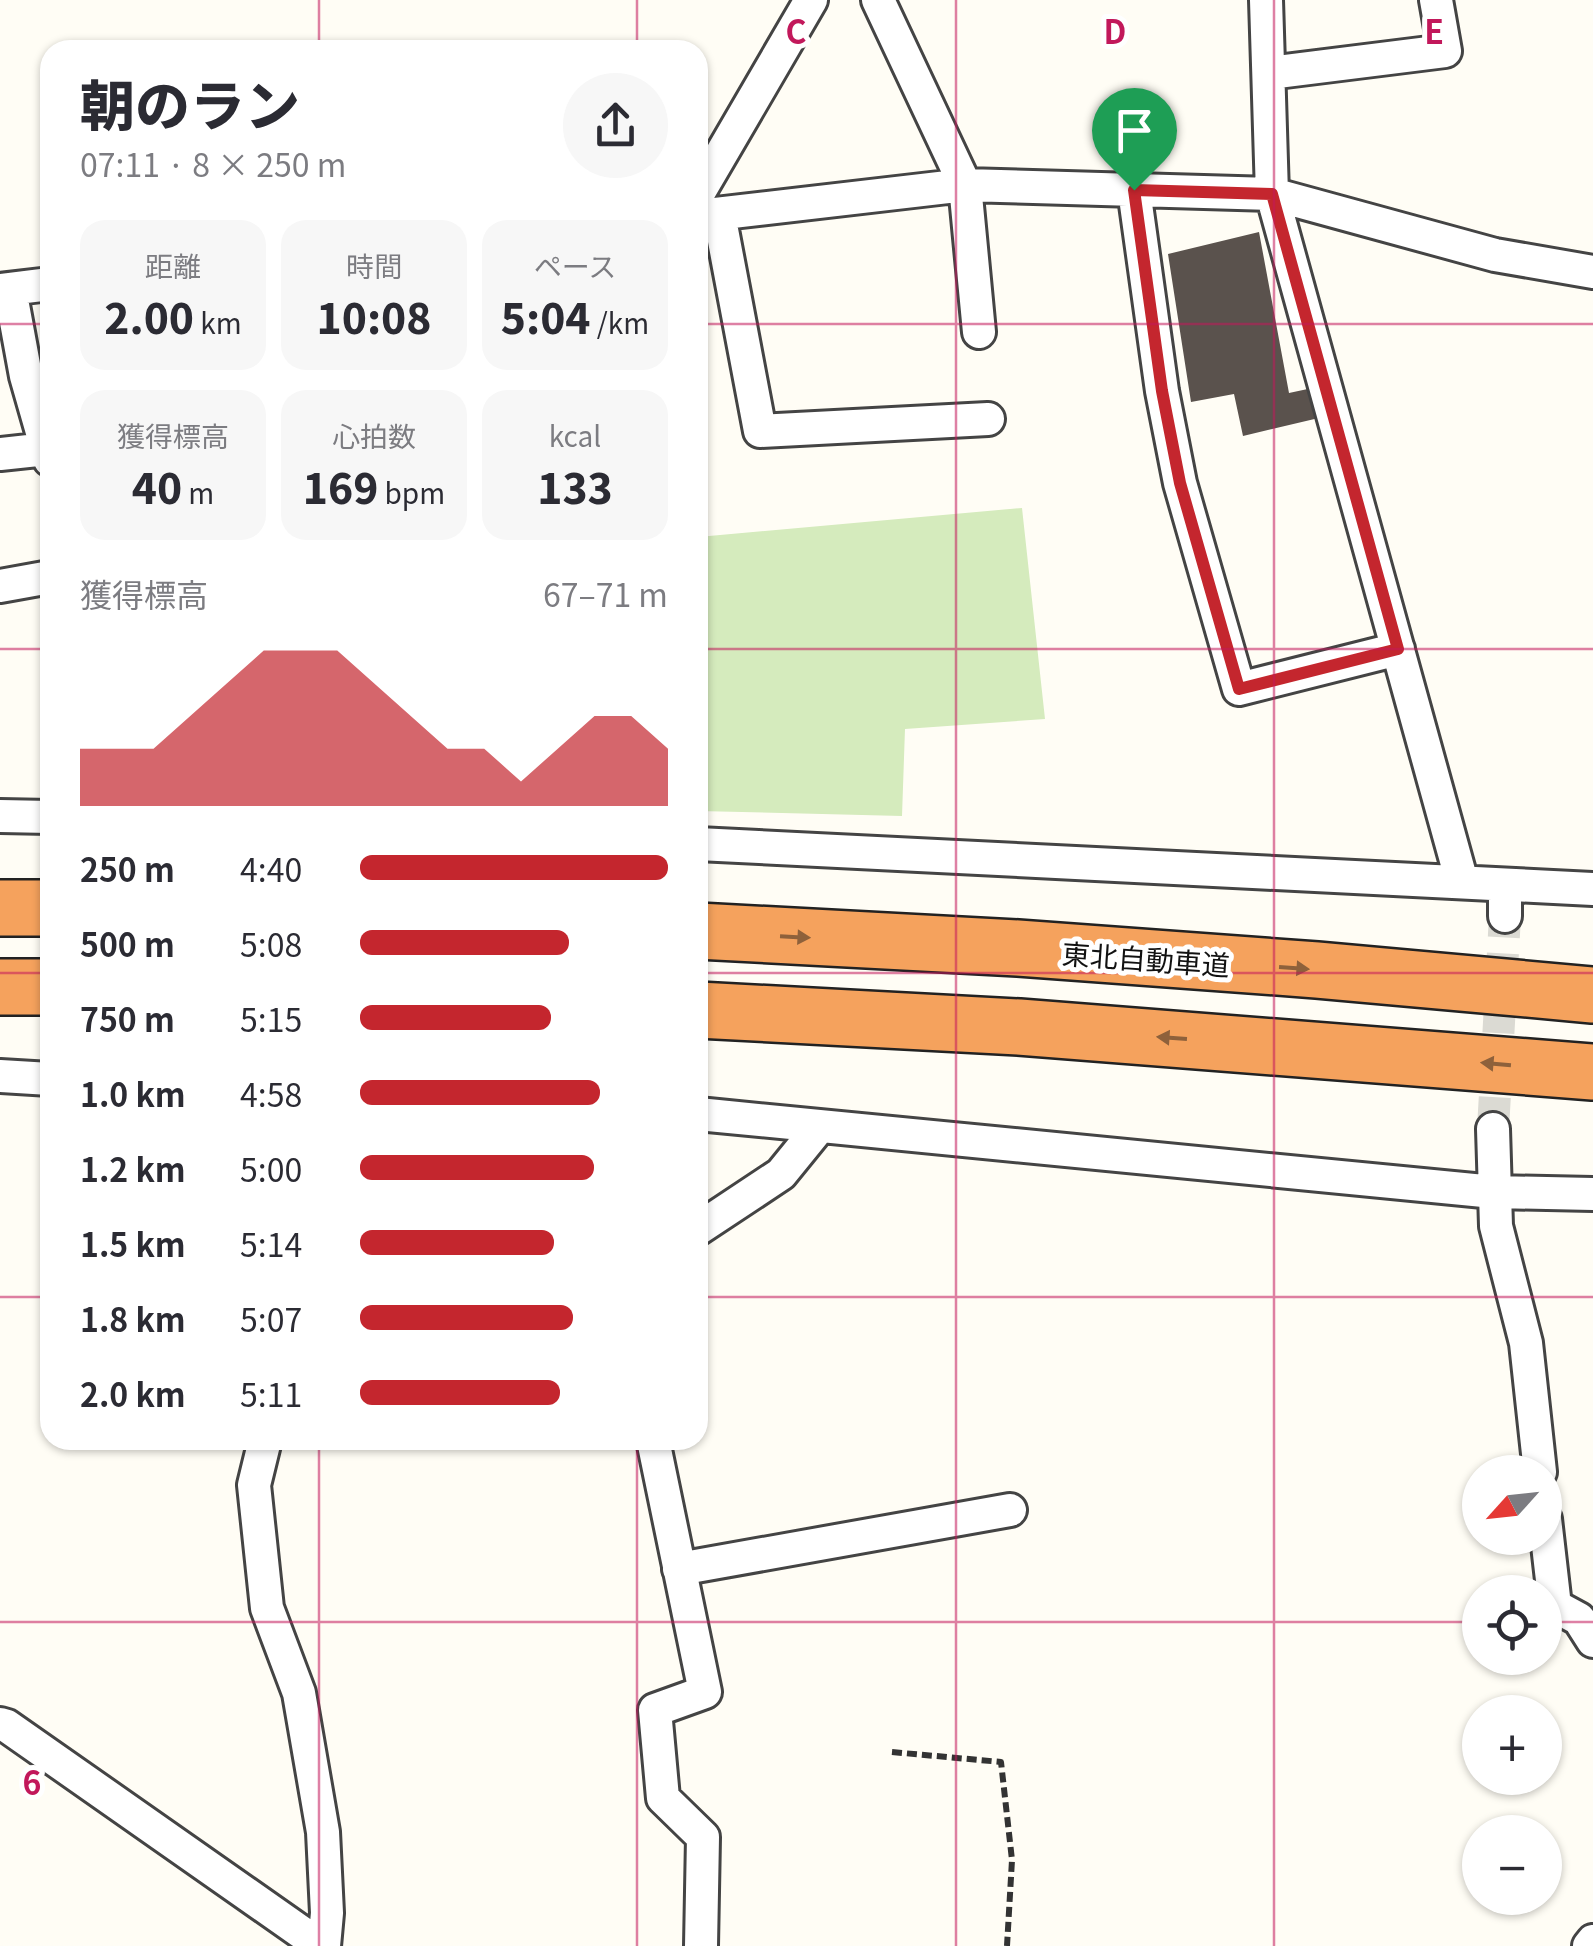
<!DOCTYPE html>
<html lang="ja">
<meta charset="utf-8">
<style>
body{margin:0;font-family:Georgia,"Noto Sans JP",serif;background:#f7f7f7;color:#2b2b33;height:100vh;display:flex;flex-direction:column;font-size:38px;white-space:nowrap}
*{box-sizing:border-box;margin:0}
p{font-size:32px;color:#7c7c81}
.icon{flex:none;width:55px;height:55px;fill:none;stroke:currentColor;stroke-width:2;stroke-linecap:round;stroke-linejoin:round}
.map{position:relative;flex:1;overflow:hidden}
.side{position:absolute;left:40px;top:40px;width:668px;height:1410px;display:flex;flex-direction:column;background:#fff;border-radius:30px;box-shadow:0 2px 8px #0004}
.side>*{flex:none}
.needle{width:65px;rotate:243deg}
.buttons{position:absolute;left:1462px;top:1455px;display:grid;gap:20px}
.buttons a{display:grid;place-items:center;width:100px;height:100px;border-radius:50%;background:#fff;box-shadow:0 2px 8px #0004;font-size:50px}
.pin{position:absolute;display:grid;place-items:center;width:85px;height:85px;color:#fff;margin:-102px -42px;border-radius:50% 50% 50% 0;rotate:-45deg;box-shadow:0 0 10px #0007}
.pin .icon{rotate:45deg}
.round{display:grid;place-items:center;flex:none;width:105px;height:105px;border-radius:52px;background:#f7f7f7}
.overview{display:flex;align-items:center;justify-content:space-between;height:170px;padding:0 40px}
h1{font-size:55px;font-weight:800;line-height:75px}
.metrics{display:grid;grid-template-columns:repeat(3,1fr);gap:15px;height:170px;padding:10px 40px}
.metrics div{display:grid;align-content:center;border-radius:25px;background:#f7f7f7;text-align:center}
.metrics b{font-size:42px;font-weight:800}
.metrics small{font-size:28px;font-weight:400}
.metrics p{font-size:28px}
.chart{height:280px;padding:20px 40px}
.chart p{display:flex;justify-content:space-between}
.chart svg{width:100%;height:180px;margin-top:10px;fill:#c4262e;opacity:.7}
ul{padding:0 40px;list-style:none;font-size:32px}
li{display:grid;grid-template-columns:160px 120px 1fr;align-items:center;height:75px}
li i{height:25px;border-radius:12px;background:#c4262e}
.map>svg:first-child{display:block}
.green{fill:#d5ebbd}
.building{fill:#5a524d}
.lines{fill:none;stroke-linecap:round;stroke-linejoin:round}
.street-tunnel{stroke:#dbdad3;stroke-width:32;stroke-dasharray:32 16;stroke-linecap:butt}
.street-casing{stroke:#444;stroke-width:38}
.highway-casing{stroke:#222;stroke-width:60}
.path{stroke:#333;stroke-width:6;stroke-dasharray:10 5;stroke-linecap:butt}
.street{stroke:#fff;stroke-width:32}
.highway{stroke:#f5a25d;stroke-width:55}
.oneway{fill:#8e613b}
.route-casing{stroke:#fff;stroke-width:20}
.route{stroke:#c4262e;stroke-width:12}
.grid{fill:none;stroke:#c2185b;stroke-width:2.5;stroke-opacity:0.55}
.labels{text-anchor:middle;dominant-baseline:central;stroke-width:10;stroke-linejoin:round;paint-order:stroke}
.street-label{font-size:28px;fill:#111;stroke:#fff}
.grid-label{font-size:32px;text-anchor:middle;font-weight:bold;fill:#c2185b;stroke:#fff;stroke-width:10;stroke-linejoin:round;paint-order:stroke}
</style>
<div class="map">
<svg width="1593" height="1946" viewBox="0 0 1593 1946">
<rect width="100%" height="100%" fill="#fffdf5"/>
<path class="green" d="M1022 508 1045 719 905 729 902 816 698 811V537Z"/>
<path class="building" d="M1259 232 1289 393 1317 387 1323 417 1243 436 1234 394 1191 402 1168 254Z"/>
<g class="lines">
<path class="street-tunnel" d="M1493 1129 1505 916"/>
<g class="street-casing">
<path id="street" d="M878 0 965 185 979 332
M1266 0 1272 194 1462 882
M1269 73 1445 51 1436 0
M1134 190 1162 391 1180 483 1239 689 1398 649
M698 194 811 0
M719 214 760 431 988 419
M698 216 965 185 1272 194 1495 255 1593 272
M10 289 26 376 50 460
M0 290 50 284
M0 454 47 449
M0 586 50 577
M0 816 50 817
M698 844 1593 889
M1505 916V885
M0 1076 50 1079
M698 1114 1494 1192 1593 1194
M1493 1129 1496 1226 1526 1343 1540 1472
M698 1229 781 1174 820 1126
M265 1440 254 1485 267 1608 299 1693 323 1832 327 1913 324 1946
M653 1440 705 1692 655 1710 663 1798 703 1837 701 1946
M1545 1519 1555 1606 1579 1619 1593 1641
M679 1569 1010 1510
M0 1724 7 1726 321 1946
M1589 1946 1593 1941"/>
</g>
<g class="highway-casing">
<path id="highway" d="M0 908H50
M698 931 1018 948 1317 970 1593 995
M0 987H50
M698 1010 1019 1027 1593 1072"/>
</g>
<path class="path" d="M892 1752 1001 1762 1012 1860 1007 1946"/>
<use href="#street" class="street"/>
<use href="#highway" class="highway"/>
</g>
<defs><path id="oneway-solid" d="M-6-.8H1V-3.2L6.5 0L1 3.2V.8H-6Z" transform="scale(2.5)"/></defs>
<g class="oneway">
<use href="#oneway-solid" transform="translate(795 937) rotate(3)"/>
<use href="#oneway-solid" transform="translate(1294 968) rotate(4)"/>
<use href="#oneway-solid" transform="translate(1172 1038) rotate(-176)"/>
<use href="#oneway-solid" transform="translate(1496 1064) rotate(-175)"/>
</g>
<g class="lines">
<g class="route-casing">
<path id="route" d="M1134 190 1272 194 1398 649 1239 689 1180 483 1162 391Z"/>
</g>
<use href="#route" class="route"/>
</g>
<path class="grid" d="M319 0V50M637 0V50M956 0V1946M1274 0V1946M0 324H50M698 324H1593M0 649H50M698 649H1593M0 973H50M698 973H1593M0 1297H50M698 1297H1593M319 1440V1946M637 1440V1946M0 1622H1480M1545 1622H1593"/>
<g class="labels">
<g class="street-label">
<text transform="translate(1146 958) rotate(4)">東北自動車道</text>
</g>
</g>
<g class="grid-label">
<text x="796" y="44">C</text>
<text x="1115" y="44">D</text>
<text x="1434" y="44">E</text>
<text x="32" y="1795">6</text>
</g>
</svg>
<div class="buttons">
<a><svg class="needle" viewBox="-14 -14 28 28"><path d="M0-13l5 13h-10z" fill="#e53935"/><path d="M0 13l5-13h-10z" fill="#7c7c81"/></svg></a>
<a><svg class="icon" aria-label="locate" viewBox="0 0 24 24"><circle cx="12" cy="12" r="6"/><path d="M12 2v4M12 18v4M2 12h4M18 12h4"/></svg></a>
<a>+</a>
<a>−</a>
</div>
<div class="pin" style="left:1134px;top:190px;background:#1e9e55"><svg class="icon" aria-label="arrive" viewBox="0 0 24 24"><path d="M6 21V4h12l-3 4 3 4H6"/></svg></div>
<section class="side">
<div class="overview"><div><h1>朝のラン</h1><p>07:11 · 8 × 250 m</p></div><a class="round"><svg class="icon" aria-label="share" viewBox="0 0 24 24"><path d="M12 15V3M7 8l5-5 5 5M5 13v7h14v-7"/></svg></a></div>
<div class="metrics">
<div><p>距離</p><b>2.00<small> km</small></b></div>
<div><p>時間</p><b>10:08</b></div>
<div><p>ペース</p><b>5:04<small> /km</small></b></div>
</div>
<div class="metrics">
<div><p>獲得標高</p><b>40<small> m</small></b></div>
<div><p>心拍数</p><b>169<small> bpm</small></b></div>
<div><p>kcal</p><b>133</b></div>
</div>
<div class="chart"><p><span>獲得標高</span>67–71 m</p>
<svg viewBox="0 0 160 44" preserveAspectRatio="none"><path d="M0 44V30L10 30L20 30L30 22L40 14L50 6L60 6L70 6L80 14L90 22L100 30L110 30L120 38L130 30L140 22L150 22L160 30V44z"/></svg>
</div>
<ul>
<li><b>250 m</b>4:40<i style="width:100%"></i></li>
<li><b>500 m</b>5:08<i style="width:68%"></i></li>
<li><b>750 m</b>5:15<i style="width:62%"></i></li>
<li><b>1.0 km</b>4:58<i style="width:78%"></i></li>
<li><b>1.2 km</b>5:00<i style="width:76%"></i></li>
<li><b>1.5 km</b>5:14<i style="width:63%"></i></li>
<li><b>1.8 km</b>5:07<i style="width:69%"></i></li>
<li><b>2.0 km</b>5:11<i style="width:65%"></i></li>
</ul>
</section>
</div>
